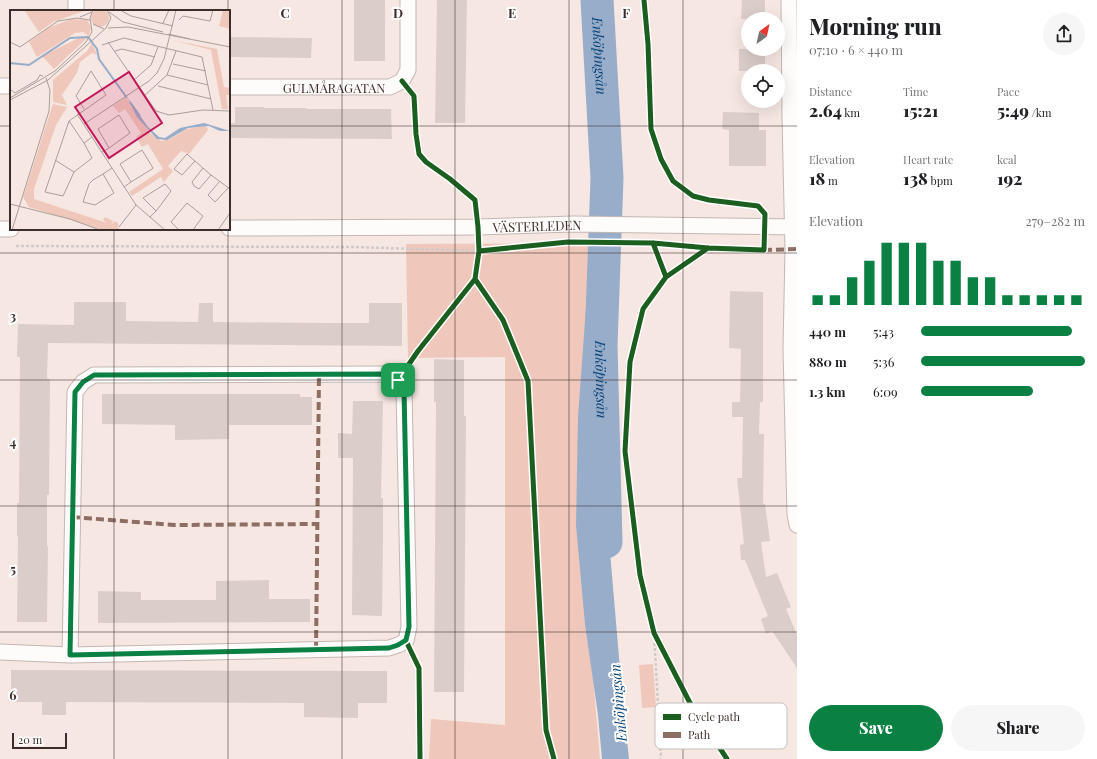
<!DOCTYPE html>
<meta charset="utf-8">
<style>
body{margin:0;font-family:"Playfair Display",serif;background:#f6f6f6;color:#202124;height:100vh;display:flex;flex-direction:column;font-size:15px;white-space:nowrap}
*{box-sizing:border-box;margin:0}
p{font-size:13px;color:#757577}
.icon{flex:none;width:22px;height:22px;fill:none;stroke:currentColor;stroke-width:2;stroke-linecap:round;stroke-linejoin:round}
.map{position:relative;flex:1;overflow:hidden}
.details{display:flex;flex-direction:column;background:#fff;width:300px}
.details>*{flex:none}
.needle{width:26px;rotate:33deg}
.fabs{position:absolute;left:741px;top:12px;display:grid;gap:8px}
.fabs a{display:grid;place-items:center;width:44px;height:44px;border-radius:50%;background:#fff;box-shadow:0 4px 16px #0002;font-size:20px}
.scale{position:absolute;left:12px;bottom:10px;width:55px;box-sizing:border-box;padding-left:4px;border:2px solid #3b2e2a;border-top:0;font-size:11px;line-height:14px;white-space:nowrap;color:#3b2e2a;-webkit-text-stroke:3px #fff;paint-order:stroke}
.pin{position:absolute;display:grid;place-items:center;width:34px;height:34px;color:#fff;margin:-17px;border-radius:8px;box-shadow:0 2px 6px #0006}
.round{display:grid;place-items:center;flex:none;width:42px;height:42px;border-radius:21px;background:#f6f6f6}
.head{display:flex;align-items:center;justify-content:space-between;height:68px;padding:0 12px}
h1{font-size:22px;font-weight:800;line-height:30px}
.figures{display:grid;grid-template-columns:repeat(3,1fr);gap:6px;height:68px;padding:4px 12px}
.figures div{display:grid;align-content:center}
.figures b{font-size:17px;font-weight:800}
.figures small{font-size:11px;font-weight:400}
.figures p{font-size:11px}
.chart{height:112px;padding:8px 12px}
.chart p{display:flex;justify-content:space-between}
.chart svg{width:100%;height:72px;margin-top:4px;stroke:#0b8043;stroke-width:6}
.primary-button{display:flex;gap:8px;margin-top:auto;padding:8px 12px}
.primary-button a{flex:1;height:46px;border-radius:24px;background:#0b8043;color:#fff;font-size:16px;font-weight:800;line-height:46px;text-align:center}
.primary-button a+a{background:#f6f6f6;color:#202124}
ul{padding:0 12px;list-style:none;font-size:13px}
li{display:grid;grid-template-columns:64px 48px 1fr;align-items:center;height:30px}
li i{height:10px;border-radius:5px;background:#0b8043}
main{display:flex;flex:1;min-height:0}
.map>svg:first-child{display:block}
.green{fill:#efc8bb}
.water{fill:#98adc9}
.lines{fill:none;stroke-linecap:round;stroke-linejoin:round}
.river{stroke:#98adc9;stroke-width:33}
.building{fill:#dbceca}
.street-casing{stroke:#c3b7b2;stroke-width:17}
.path{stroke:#d0cbca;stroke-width:2.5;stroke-dasharray:3 2;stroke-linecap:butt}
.street{stroke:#fefbfb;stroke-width:15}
.quiet{stroke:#8d6e63;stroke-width:4;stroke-dasharray:8 4;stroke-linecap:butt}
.cycleway-casing{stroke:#fff;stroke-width:8}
.cycleway{stroke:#1b5e20;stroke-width:5}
.route-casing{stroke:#fff;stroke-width:8}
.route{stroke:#0b8043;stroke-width:5}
.grid{fill:none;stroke:#3b2e2a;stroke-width:1;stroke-opacity:0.55}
.labels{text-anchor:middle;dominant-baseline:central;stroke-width:4;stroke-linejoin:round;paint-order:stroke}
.street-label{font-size:13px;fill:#3b2e2a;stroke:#fff}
.water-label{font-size:14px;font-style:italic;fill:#094378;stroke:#fff}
.inset-river{fill:none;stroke:#98adc9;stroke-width:2}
.inset-road{fill:none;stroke:#ab9d98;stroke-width:1}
.view{fill:#c2185b;fill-opacity:0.15;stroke:#c2185b;stroke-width:2}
.inset-edge{fill:none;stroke:#3b2e2a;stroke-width:2}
.key{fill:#fff;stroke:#c4c0bf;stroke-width:1}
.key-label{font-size:11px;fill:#3b2e2a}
.grid-label{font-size:13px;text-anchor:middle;font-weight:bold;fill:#3b2e2a;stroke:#fff;stroke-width:4;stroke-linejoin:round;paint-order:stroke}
</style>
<main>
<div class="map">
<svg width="797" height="759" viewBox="0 0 797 759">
<rect width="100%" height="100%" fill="#f6e7e2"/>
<path class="green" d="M591 243 584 457 586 595 600 759H429L431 719 505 725V357L408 358 406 244Z
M653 664 656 707 642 708 639 665Z"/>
<path class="water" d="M608 251 598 412 623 704 629 759H602L598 715 585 624 576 525 578 417 590 252Z"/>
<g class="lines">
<path class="river" id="s1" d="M597 0 607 178 601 345 606 542"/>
</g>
<path class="building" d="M354 0H385V61H354Z
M437 0H467L465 123H435Z
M742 0H765V19H741Z
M229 37 312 38 311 58 229 57Z
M739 49H756V52H765V71H739Z
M235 107H264V108H306V109H391L392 139 229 138V123H235Z
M723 112 759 113V130H766V166H729V130L722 129Z
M730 291 763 292V402H760L759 434H764L763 504H765L770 541 761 542 766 577 777 573 791 607 786 609 797 635V668L772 631 766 634 761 619 768 616 745 560H741L740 545 744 544 737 478H742L743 417H732V402H740L741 349 729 348Z
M74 302H126V321L198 322 199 303H213V322L326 323H369V303H402V346L48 343 47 379H50L49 495H47V546H48L47 622H17L18 536H17V503H19L20 357H17L18 324 74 325Z
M434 359 464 360V416H466L464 692H434L436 402H434Z
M102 394H300V397H312V425H229V439L175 440V425L102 424Z
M353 401H383L381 498H383V541L382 616 352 615 353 458H338V433L352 434Z
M269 580V599H310V622L98 623V591L141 592V600H216V581Z
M11 670 387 671V703H358V718L304 717V703L66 702V715H42V702H11Z"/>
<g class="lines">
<g class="street-casing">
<g id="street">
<path d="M789 0 790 118 793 250 791 349 795 514 797 525"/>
<path d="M76 11V0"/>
<path d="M0 86H11"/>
<path id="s2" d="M229 87H390L402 81 408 70V0"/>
<path id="s3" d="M229 228 478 227 573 224 797 227"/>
<path d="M0 229H11"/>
<path d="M0 652 70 655 389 648 398 645 406 641 409 627 404 390 398 380 388 374 94 375 83 382 75 392 70 655"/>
</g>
</g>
<path class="path" d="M16 246 354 247 479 251
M654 633 661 759"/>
<use href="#street" class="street"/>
<path class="quiet" d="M764 250 797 249
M72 517 174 525 317 524
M316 650 319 374"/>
<g class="cycleway-casing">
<path id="cycleway" d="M402 81 414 96 416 134 419 154 426 162 450 179 475 200 478 227 479 251
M653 243 666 277 643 309 630 362 625 451 640 575 654 633 690 703 727 759
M666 277 708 248
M398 380 418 351 475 279
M406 641 419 668 420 759
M554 759 546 730 528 381 503 320 475 279 479 251 568 242 653 243 708 248 764 250 765 214 758 206 709 200 693 196 673 181 661 159 651 129 648 44 644 0"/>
</g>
<use href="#cycleway" class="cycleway"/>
</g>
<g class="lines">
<g class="route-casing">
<path id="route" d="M388 374 398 380 404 390 409 627 406 640 398 645 389 648 70 655 75 392 83 382 94 375Z"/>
</g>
<use href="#route" class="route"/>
</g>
<path class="grid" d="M114 0V11M228 0V11M342 0V759M455 0V759M569 0V759M683 0V759M0 126H11M229 126H797M114 229V759M228 229V759M0 253H797M0 380H797M0 506H797M0 632H797"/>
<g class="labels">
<g class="street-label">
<text stroke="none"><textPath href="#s2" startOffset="105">GULMÅRAGATAN</textPath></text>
<text stroke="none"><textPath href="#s3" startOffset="308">VÄSTERLEDEN</textPath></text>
</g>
<g class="water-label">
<text stroke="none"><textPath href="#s1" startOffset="56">Enköpingsån</textPath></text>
<text stroke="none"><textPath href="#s1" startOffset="380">Enköpingsån</textPath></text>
<text transform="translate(618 703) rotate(-95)">Enköpingsån</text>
</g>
</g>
<g transform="translate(10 10)">
<rect width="220" height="220" fill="#f6e7e2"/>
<path d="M81 8a9 9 0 1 1 18 0a9 9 0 1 1-18 0ZM14 0H77L43 12 29 22ZM213 0 220 2V19L209 16ZM61 9 77 10 81 17 79 26 73 22 65 23 27 47 19 32 38 18ZM71 27 77 28 44 59 32 46ZM162 30 207 39 214 77 220 78V85H216L218 99H212L201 40ZM82 33 87 45 82 43 70 52 67 63 52 85 57 95 43 92V70L77 41ZM116 87 140 123 151 131 160 129 177 119 196 116 198 120 179 144 171 141 158 156 163 161 154 172 151 167 122 186 119 182 153 159 138 134 132 137 126 127 131 123 115 99 109 103 103 96ZM43 94 57 97 46 115 24 179V189L97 213 93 210 95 207 103 211 101 215 105 211 108 213 109 220H93L19 197 13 187Z" fill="#efc8bb"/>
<path d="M117 87 138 117 149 127 155 128 170 118 194 113 220 121H210L199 116 178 118 157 130 147 129 127 107Z" fill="#98adc9"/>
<path class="inset-river" d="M0 53 19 55 60 28 78 27 87 39 89 49 117 88M120 92 130 106"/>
<path class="inset-road" d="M110 0 121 6 163 16M99 2 113 12 153 22M70 7 82 2M169 10 173 6 200 11 203 0M153 13 159 0M83 14 94 19M98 18 118 17 220 37M158 24 180 29M0 32 10 37 48 11 67 8 80 10M98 32 146 101 159 105 193 100 220 101M92 35 114 28 192 47 203 100M105 41 112 39 145 47M163 54 196 61M157 65 198 75M124 70 141 55 148 37M148 76 201 89M0 79 5 83 27 70 30 65 33 66M134 86 157 65 166 41M0 88 45 61 76 32 82 22 80 8 83 0M0 90 38 70 96 18 101 8 97 0M74 99 66 86 81 61 96 85 59 111 35 182 53 186 64 162 82 148 74 133 82 127M67 104 126 195 155 220M59 111 74 133M74 114 139 71 147 63 154 49 166 0M92 142 99 138 120 123 109 105 88 119 99 138M45 150 64 162M185 151 172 165 164 159 177 144 178 145 201 165 220 179M193 158 182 172 184 176 189 179 201 165M93 164 104 183 85 195 73 192 79 174 83 170 93 164 102 158M210 171 198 185 205 192 220 176M114 177 121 172 142 159 143 158 132 140 110 154 121 172M0 194 60 209 90 220M140 207 146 201 150 196 161 181 155 174 133 188 146 201M109 217 126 195M2 220 39 101 40 80 36 68M169 220 161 212 177 193 193 206 183 220M208 220 220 203"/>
<path class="view" d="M119 62 152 113 99 148 65 97Z"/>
<rect width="220" height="220" class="inset-edge"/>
</g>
<rect x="655" y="703" width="132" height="46" rx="6" class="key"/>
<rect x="663" y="714" width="18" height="6" fill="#1b5e20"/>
<rect x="663" y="732" width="18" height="6" fill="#8d6e63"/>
<g class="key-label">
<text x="688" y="721">Cycle path</text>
<text x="688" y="739">Path</text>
</g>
<g class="grid-label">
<text x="285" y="18">C</text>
<text x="398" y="18">D</text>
<text x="512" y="18">E</text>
<text x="626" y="18">F</text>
<text x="13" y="321">3</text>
<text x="13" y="447">4</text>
<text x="13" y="574">5</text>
<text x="13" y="700">6</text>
</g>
</svg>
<div class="fabs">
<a><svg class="needle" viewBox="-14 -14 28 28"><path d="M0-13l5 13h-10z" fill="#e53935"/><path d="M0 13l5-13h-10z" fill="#757577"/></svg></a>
<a><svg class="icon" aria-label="locate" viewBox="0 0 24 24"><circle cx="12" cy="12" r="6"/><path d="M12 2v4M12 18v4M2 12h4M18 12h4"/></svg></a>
</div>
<div class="scale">20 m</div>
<div class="pin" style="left:398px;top:380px;background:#1e9e55"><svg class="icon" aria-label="arrive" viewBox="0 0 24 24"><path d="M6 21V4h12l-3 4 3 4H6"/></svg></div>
</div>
<section class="details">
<div class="head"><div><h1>Morning run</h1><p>07:10 · 6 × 440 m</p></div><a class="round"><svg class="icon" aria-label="share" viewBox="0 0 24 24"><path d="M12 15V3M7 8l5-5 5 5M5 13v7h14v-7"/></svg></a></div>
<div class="figures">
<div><p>Distance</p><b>2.64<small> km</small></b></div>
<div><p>Time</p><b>15:21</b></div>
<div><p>Pace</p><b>5:49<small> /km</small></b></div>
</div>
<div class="figures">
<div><p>Elevation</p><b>18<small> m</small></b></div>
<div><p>Heart rate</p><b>138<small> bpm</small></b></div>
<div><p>kcal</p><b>192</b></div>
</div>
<div class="chart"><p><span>Elevation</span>279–282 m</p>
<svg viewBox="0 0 160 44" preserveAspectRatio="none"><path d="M5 44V38M15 44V38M25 44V27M35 44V17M45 44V6M55 44V6M65 44V6M75 44V17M85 44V17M95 44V27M105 44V27M115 44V38M125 44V38M135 44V38M145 44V38M155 44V38"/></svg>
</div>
<ul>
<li><b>440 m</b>5:43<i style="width:92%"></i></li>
<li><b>880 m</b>5:36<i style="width:100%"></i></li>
<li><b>1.3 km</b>6:09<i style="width:68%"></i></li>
</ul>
<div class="primary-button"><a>Save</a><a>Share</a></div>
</section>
</main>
